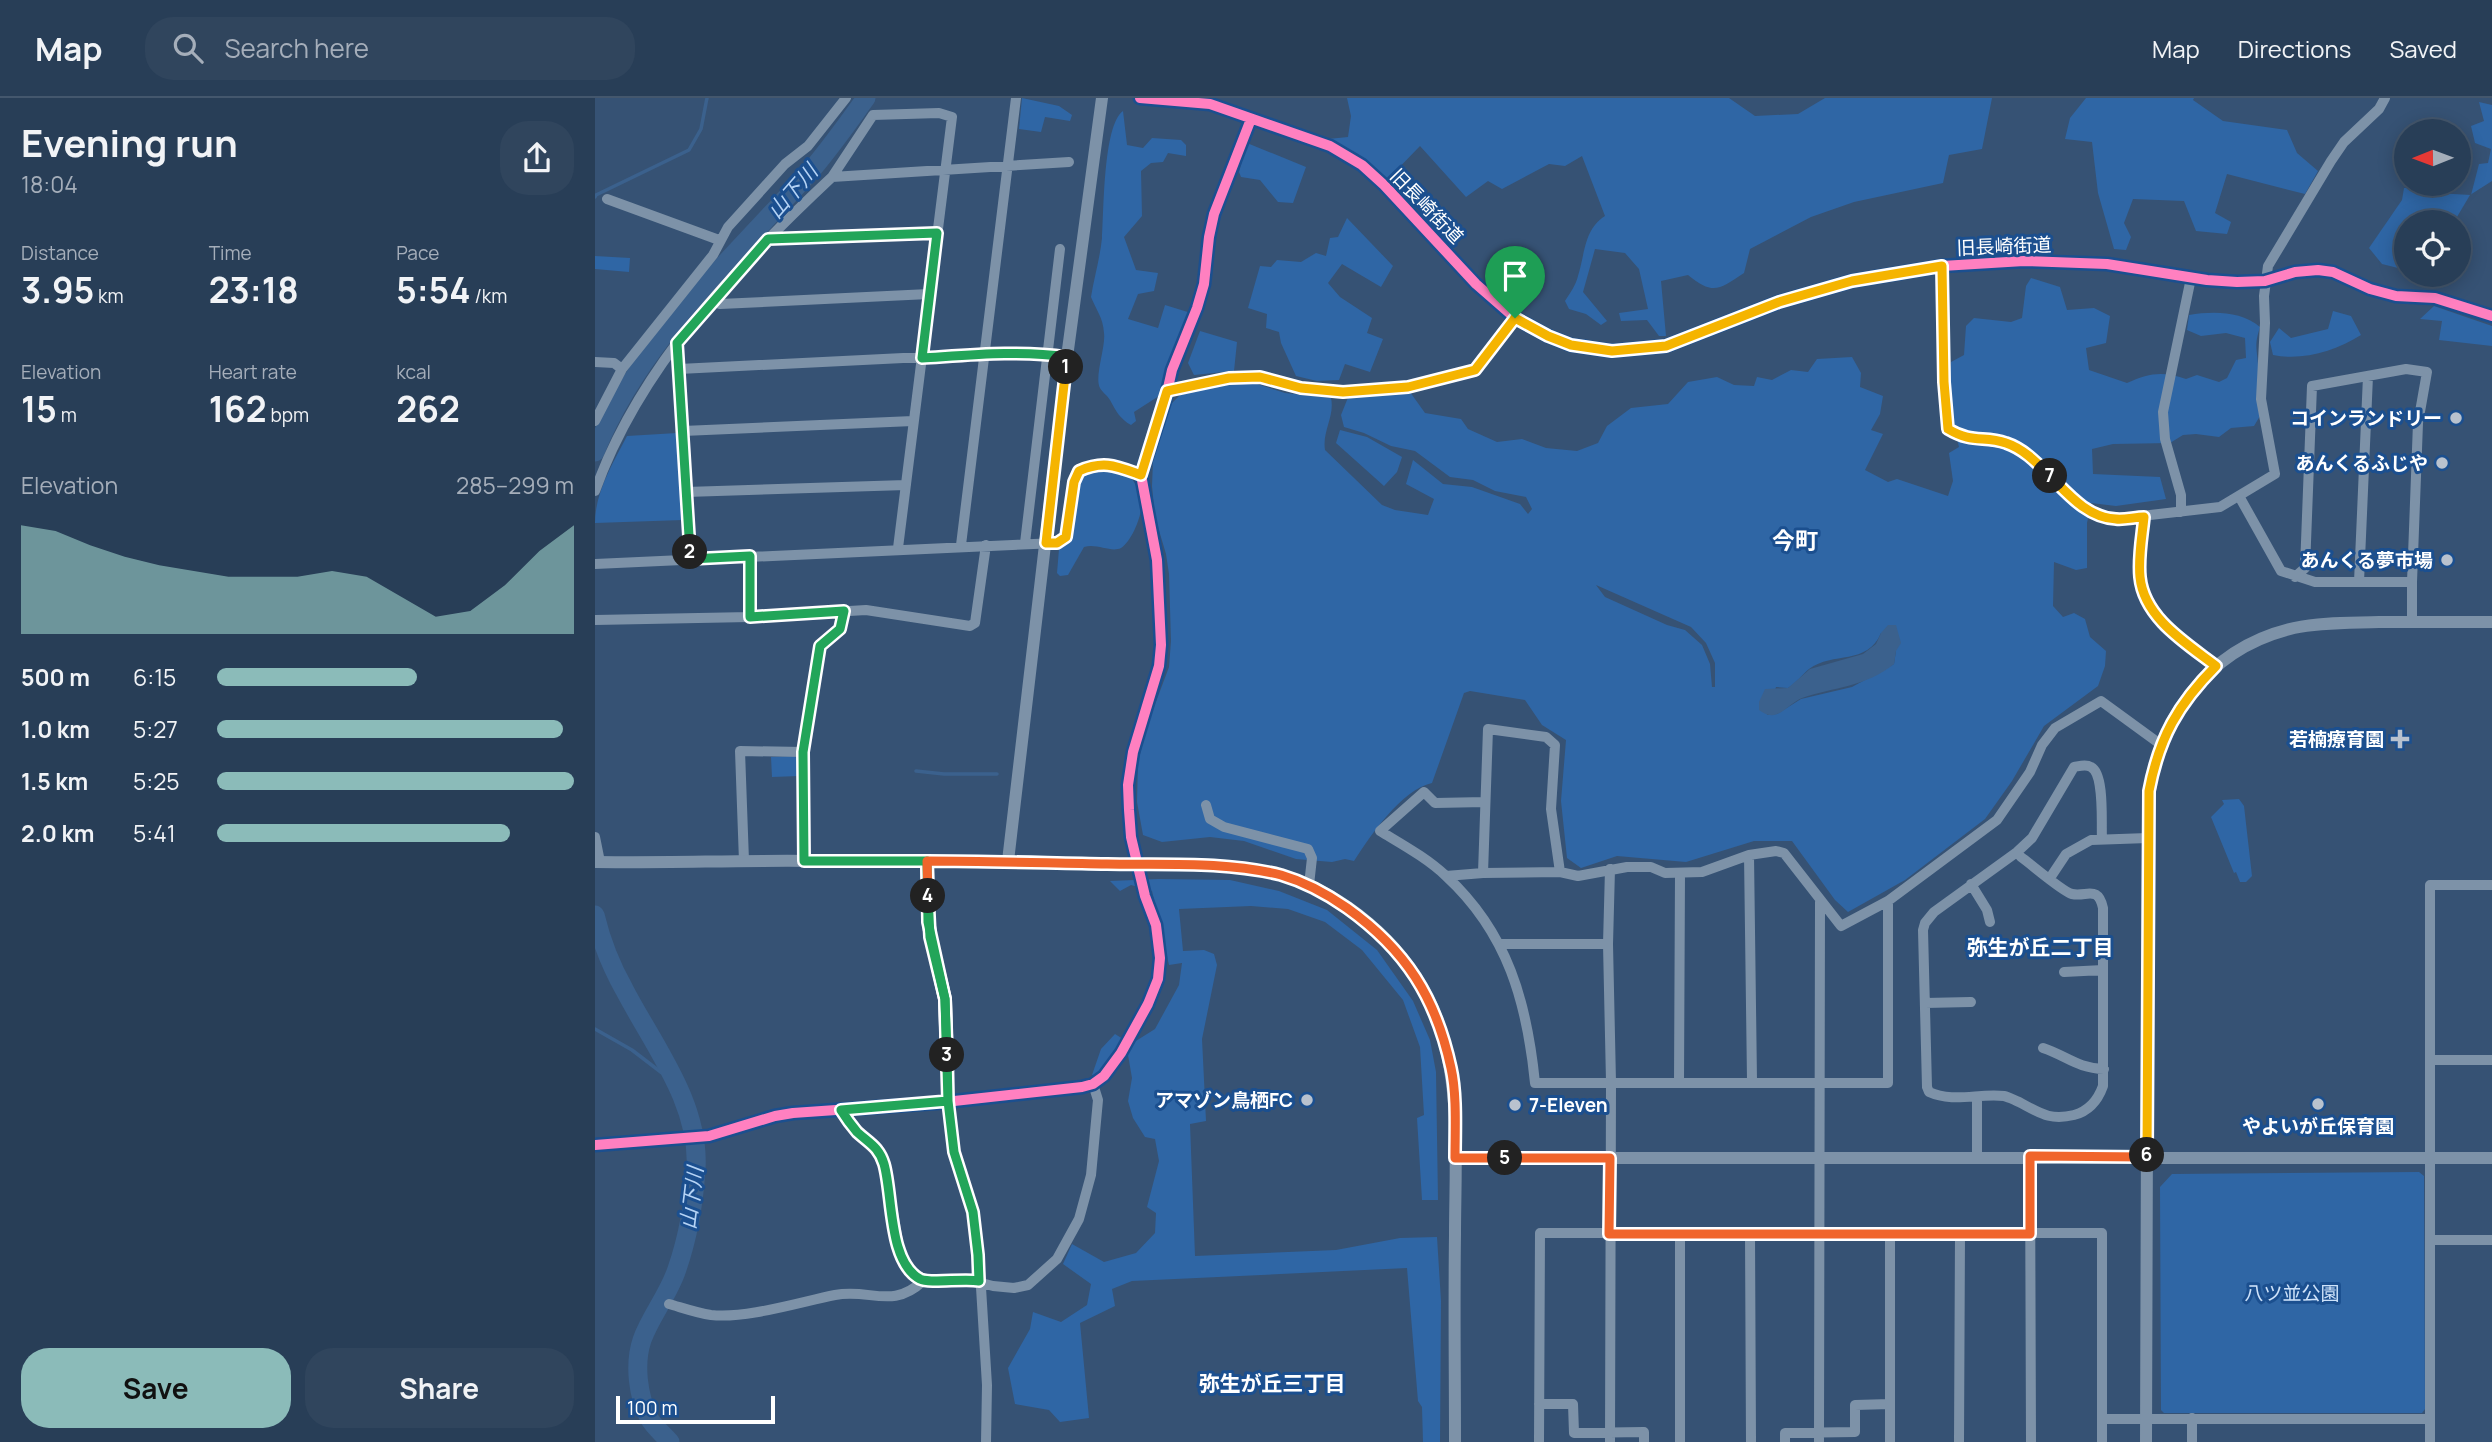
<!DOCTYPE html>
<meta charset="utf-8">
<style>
body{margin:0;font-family:Manrope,"Noto Sans JP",sans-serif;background:#30455d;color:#f1f3f6;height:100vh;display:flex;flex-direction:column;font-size:26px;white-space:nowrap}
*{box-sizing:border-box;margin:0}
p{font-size:23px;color:#a5aeba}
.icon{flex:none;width:38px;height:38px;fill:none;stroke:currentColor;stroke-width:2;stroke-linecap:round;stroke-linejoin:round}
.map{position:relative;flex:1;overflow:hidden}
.side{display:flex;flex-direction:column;background:#283e57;width:595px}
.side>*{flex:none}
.needle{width:46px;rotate:269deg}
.buttons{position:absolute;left:1799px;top:21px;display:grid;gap:14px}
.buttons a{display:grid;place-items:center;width:77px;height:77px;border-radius:50%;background:#283e57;box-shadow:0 4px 18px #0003,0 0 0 2px #44576d;font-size:35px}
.scale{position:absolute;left:21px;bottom:18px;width:159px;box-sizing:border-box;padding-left:7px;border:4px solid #fff;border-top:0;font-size:19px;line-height:24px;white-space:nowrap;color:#fff;-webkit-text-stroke:5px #1b4f8f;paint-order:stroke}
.pin{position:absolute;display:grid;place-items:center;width:60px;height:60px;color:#fff;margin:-72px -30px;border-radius:50% 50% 50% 0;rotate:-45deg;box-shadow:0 0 7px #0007}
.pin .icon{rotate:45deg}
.km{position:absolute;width:35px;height:35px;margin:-18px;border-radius:50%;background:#222;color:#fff;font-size:19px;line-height:35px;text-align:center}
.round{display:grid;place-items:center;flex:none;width:74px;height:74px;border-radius:28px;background:#30455d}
.head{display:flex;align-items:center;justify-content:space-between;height:119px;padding:0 21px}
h1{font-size:38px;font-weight:700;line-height:52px}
.stats{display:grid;grid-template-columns:repeat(3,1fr);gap:10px;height:119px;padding:7px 21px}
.stats div{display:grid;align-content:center}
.stats b{font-size:35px;font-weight:700}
.stats small{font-size:19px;font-weight:400}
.stats p{font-size:19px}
.chart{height:196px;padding:14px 21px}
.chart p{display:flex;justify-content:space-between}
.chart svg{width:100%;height:126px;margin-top:7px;fill:#8bbbb9;opacity:.7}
.primary-button{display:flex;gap:14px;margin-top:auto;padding:14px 21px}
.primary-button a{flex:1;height:80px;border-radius:28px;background:#8bbbb9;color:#111;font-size:28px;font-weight:700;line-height:80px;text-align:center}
.primary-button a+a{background:#30455d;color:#f1f3f6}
ul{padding:0 21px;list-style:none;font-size:23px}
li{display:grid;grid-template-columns:112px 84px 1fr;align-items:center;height:52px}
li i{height:18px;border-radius:9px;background:#8bbbb9}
header{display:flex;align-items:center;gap:42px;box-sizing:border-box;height:98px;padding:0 35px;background:#283e57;border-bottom:2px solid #44576d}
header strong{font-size:33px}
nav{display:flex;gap:38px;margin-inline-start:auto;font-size:24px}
.search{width:490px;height:63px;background:#30455d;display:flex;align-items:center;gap:18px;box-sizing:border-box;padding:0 24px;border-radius:28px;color:#a5aeba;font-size:26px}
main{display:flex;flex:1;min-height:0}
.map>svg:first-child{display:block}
.green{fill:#2f66a5;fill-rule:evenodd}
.water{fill:#3b618d}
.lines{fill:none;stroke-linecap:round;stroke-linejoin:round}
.stream{stroke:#3b618d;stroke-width:3.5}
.river{stroke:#3b618d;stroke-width:19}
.minor{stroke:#7d92a8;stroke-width:10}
.tertiary{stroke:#7d92a8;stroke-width:12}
.cycleway-casing{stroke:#1b4f8f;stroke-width:15}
.cycleway{stroke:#ff80c0;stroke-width:10}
.split-1-casing{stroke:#fff;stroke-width:14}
.split-2-casing{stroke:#fff;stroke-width:14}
.split-3-casing{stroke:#fff;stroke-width:14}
.split-4-casing{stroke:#fff;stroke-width:14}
.split-5-casing{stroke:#fff;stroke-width:14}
.split-6-casing{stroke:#fff;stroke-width:14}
.split-7-casing{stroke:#fff;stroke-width:14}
.split-8-casing{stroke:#fff;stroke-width:14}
.split-1{stroke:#f5b400;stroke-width:9}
.split-2{stroke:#22a559;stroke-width:9}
.split-3{stroke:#22a559;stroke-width:9}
.split-4{stroke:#22a559;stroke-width:9}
.split-5{stroke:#f0652b;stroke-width:9}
.split-6{stroke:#f0652b;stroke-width:9}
.split-7{stroke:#f5b400;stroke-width:9}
.split-8{stroke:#f5b400;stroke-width:9}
.poi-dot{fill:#b9c2ce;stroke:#1b4f8f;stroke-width:2.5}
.labels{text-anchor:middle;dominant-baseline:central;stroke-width:6;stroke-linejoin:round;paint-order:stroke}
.street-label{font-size:19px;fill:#fff;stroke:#1b4f8f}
.poi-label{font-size:19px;font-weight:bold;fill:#fff;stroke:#1b4f8f;text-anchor:end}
.park-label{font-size:19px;fill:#cfe3fa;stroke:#1b4f8f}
.water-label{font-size:21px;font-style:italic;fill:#b5d3f5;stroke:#1b4f8f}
.neighbourhood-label{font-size:21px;font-weight:bold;fill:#fff;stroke:#1b4f8f}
.quarter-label{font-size:23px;font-weight:bold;fill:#fff;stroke:#1b4f8f}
</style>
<header>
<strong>Map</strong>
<div class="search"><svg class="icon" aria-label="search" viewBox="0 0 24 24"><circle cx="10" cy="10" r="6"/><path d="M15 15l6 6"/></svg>Search here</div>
<nav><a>Map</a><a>Directions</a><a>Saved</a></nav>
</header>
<main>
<section class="side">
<div class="head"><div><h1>Evening run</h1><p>18:04</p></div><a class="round"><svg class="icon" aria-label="share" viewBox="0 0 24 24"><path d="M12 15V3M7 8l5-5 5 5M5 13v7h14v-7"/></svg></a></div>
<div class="stats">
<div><p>Distance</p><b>3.95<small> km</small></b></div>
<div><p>Time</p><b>23:18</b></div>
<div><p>Pace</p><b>5:54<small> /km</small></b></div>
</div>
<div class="stats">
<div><p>Elevation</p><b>15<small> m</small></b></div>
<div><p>Heart rate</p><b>162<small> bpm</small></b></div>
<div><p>kcal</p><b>262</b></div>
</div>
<div class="chart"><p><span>Elevation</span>285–299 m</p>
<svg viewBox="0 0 160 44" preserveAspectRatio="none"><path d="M0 44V6L10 8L20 13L30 17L40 20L50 22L60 24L70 24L80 24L90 22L100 24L110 31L120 38L130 36L140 27L150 15L160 6V44z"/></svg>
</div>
<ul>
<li><b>500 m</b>6:15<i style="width:56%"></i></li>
<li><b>1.0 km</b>5:27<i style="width:97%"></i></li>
<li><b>1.5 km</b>5:25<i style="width:100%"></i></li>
<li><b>2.0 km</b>5:41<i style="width:82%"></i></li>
</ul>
<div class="primary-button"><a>Save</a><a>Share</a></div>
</section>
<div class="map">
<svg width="1897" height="1344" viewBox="0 0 1897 1344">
<rect width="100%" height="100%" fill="#365274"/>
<path class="green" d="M427 0 464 8 477 17 475 23 450 19 446 34 424 31Z
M752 0H1134L1160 18 1203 16 1230 0H1397L1387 51 1354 57 1348 85 1259 104 1216 119 1155 151 1149 175C1124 191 1119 198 1093 177L1066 183 1071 238H1064L1052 222 1026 223 1024 215 1053 211 1044 171 1030 155 1000 151 988 194 1012 223 1006 227 991 216 974 211 970 203C975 195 981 187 983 178 990 156 989 131 1010 118L987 58 970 68 954 66 907 91 893 83 871 99 825 48 792 82 763 56 733 41 753 39 756 18Z
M1491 0H1599L1598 2 1628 23 1692 32 1702 55 1723 73 1710 96 1632 76 1620 115 1636 124 1632 136 1601 133 1589 103 1538 101 1529 125 1536 139 1531 152 1519 151 1503 95 1497 44 1470 41 1475 20Z
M1884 4 1897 7V83L1875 97 1859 124H1811V172L1787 166 1774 150 1807 102 1809 90 1829 89 1840 95 1876 97 1884 66 1893 65 1896 51 1880 45 1876 28 1889 23Z
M528 13 532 47 548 50 557 40 586 42 591 47V58L573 55 568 64 556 65 546 73 547 118 529 139 541 172 563 175 559 193 543 196 533 221 563 230 570 207 596 215 572 270 567 296 539 314 541 323 536 327C525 321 521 313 515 302 512 297 507 294 505 290 499 279 511 249 509 235 508 219 501 212 496 199 499 180 505 160 507 140 509 114 508 27 528 13Z
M652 45 711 69 698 105 683 104 665 82 646 79 644 74Z
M752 120 798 168 786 189 747 166 733 185 745 199 777 220 772 235 788 241 775 274 750 266 744 282 722 283 701 278 686 245 684 234 671 230 672 216 653 210 665 168 676 169 682 162 706 164 721 155 731 158 735 140 743 139Z
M0 158 35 160 34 174 0 171Z
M1436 180 1465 189 1472 212 1499 210 1515 218 1511 245 1491 250 1494 272 1532 285C1555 275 1567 273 1591 281L1602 277 1624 284 1632 280 1641 262 1651 260 1650 240 1631 235 1606 238 1592 232 1594 217C1618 213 1646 213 1665 229 1659 248 1662 250 1663 267 1663 285 1662 301 1665 318L1659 328 1636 330 1624 339 1601 336 1588 337 1575 345 1518 346 1497 351 1498 376 1565 379 1571 401 1521 408 1496 405 1492 425V470L1481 472 1459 464 1458 508 1468 519 1479 515 1490 521 1495 539 1511 553 1510 568 1503 588 1449 628 1417 683 1390 721 1310 782 1253 814 1240 802 1197 743H1159L1091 764 1022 758 986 770 972 760 966 703 971 642 947 627 930 602 875 593 869 595 837 685C806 692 776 737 759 763L750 761 737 764 701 761 649 743 615 739 567 744 548 737 542 704 543 664 553 625 574 569 576 543 574 476 571 456 560 419 557 388 558 363 576 306 587 295 635 285H659L690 295 736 300C740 318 727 333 730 352L787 407 800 412 833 417 839 401 811 386 818 362 848 386 877 389 925 406 933 416 937 411 931 399 900 393 878 382 855 379 820 353 796 348 769 335 749 329 746 317 754 297 815 294 830 315 866 321 873 331 902 344 927 341 951 350 982 353 1003 345 1012 328 1036 310 1073 306 1093 284 1122 279 1139 287 1159 288 1162 279 1177 282 1196 272 1213 274 1222 261 1257 259 1266 275 1265 289 1288 298 1285 316 1276 332 1288 336 1270 372 1293 384 1302 381 1353 398 1358 383 1354 355 1364 349C1357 320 1352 294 1356 264L1369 257 1371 228 1379 220 1416 224 1427 220 1431 188ZM1001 487 1096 529 1111 545 1120 565V589H1117L1115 566 1107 547 1090 532 1072 527 1010 499ZM1286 535 1301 553 1299 566 1257 589 1206 601 1182 616 1172 617 1181 589 1193 590C1201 585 1207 577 1214 571 1238 553 1272 568 1286 535Z
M1839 208 1897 228V248L1844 242 1847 223 1825 221Z
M1738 213 1756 218 1766 237C1741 253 1707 263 1678 257L1675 244 1684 230 1696 240 1733 231Z
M605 233 642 244 639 273 599 277 593 265Z
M745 332 772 339 807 359 802 374 789 388 741 345Z
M82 335 88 422 0 425C0 394 18 365 32 338Z
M502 368C512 371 531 372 537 381 541 386 547 400 547 406 546 419 537 443 526 450 516 455 502 445 489 449L473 477 465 478 462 475 464 451 473 443 484 382 490 375Z
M199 658 203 661 204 678 177 679 176 659Z
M1644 701 1649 708 1657 778 1651 784H1645L1641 774 1639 775 1616 719 1629 706 1627 702Z
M564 781 635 782 684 793 732 812 782 852 818 903 835 942 841 974 843 1102H827L822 1020 829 1017 825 949 808 902 767 852 730 824 693 811 656 808 584 811 588 853 609 852 619 856 622 867 607 941 611 1023 595 1026 600 1158 741 1152 805 1140 842 1139 846 1203 845 1344H828L827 1309 823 1303 812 1170 537 1183 517 1191 520 1208 485 1225 494 1320 465 1324 454 1312 420 1306 413 1270 435 1231 438 1214 466 1224 492 1207 496 1186 468 1166 477 1146 509 1164 541 1155 560 1135 561 1115 552 1109 564 1063 560 1041 550 1039 538 1020 533 1003 537 980 533 957 522 955 506 977H497L506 951 520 936 536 946 560 931 584 887 587 865 574 867 557 793 536 787 525 793 515 783Z
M1824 1074 1829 1078 1830 1311 1827 1315H1569L1566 1312 1565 1089 1577 1076Z"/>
<path class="water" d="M1293 527H1301L1306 545 1301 553 1299 566C1271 589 1239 589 1207 600 1197 604 1189 615 1179 617 1172 618 1169 615 1164 612V604L1170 591 1193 590 1215 571 1268 556 1281 546 1286 535Z"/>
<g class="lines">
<path class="stream" d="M0 99 1 97 94 52 106 31 112 0
M321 673 349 676H402
M0 931 37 952 67 975H75"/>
<path class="river" d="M0 354C44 244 135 163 213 76 234 52 252 26 271 0
M0 817C6 842 16 868 29 891 58 947 105 1005 101 1071 99 1104 93 1139 82 1171 74 1196 55 1219 47 1242 39 1266 43 1298 54 1320 59 1329 68 1336 75 1344"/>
<path class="minor" d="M545 0 615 6 735 48 767 67 789 87 881 186 920 220 953 238 976 247 1017 253 1071 248 1184 204 1257 183 1347 168 1429 163 1512 166 1612 182 1642 184 1670 183 1700 174 1723 172 1738 174 1775 191 1801 198 1840 200 1897 218
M237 79 278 17 344 15 357 19 303 450
M12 101 124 142
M173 141 342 135
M1347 168 1349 284 1353 331C1380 347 1404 338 1430 355 1464 378 1475 412 1520 421L1625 409 1680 376 1666 301 1670 225 1669 198 1673 168 1736 63 1749 44 1784 11 1790 0
M117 203 125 206 334 196
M82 245 95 461
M0 264 19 265 27 271
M84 271 389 256H453L472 259
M572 293 634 280 665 279 706 290 748 294 813 289 880 272 920 220
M0 323 27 271 118 157 133 129 190 66 213 48 251 0
M88 333 318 323
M0 393C45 267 141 169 237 79L474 64
M91 394 311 387
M1644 398 1686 473 1720 484H1817V524
M1586 414V397L1570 341 1568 314 1596 180
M1549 419C1547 439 1543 459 1545 479 1549 520 1592 545 1621 568
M430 445 465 151
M366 447 421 0
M155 458V519
M0 466 462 445 471 439 479 384 484 373C509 362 521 368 546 377
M1700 479 1710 470 1717 288 1811 271 1832 274 1823 325 1817 484
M1764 484 1773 278
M0 522 155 519 271 512 375 528 380 525 391 447
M890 704 840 705 829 694 785 733C808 747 832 760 851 778 913 835 932 905 940 985H1293V803
M611 707 615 721 629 729 713 751 717 760 714 787
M0 739 5 764
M1422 754 1426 759C1436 766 1468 794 1477 796 1492 799 1503 787 1508 810V988C1503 1002 1494 1013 1479 1017 1455 1023 1445 1015 1424 1004 1419 1002 1414 999 1409 998 1384 995 1358 1005 1334 994L1332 989 1328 832 1330 825 1339 814 1422 754 1437 740 1479 669C1485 668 1491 666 1496 669 1510 676 1506 726 1507 741
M1154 757 1157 983
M149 763 145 653 208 654
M209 763 208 654 225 548 245 531 249 513
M332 763 333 824 350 901 353 1003 359 1054 378 1114 384 1157 392 1287 391 1344
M1015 771 1013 846 1016 984 1015 1344
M888 775 893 631 951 639 960 647 956 711 965 774
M851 778 888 775 965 774 983 778 1032 769H1056L1070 775 1107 774 1154 757 1181 753 1189 755 1246 828 1293 803 1402 722 1435 674 1447 647 1460 630 1506 603 1565 646
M1455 780 1471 756 1496 742 1553 740
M1376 786 1392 812 1395 824
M906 846H1013
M1469 874 1508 872
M1330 905 1376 904
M1448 950C1472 958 1482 970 1509 971
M1835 962H1897
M1084 984 1085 775
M1382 999V1058
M246 1012 263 1035 283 1050 290 1067 305 1155 315 1174 328 1183 371 1181 398 1188 419 1190 433 1187 462 1161 484 1121 496 1077 503 1002 498 986
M0 1047 114 1038 180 1018 198 1015 341 1005 487 989 498 986 509 978 526 955 553 906 563 881 565 860 561 827 550 798 536 739 534 712 533 687 538 654 564 568 566 547 562 462 546 377 570 303 577 272 602 210 609 186 614 139 619 116 656 21
M1435 1058 1436 1344
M1085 1136V1344
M1155 1136 1156 1344
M1835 1142H1897
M74 1206C88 1210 102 1215 116 1217 151 1221 205 1204 240 1197 275 1190 297 1212 328 1183
M944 1306H978L979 1335 1049 1334V1344
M1597 1320V1344
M1507 1321H1835
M944 1344 945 1135H1507V1344
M1190 1344V1335L1260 1334V1307L1295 1306
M1224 1344 1225 804
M1295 1344V1136
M1364 1344 1365 1136
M1835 1344V787H1897"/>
<path class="tertiary" d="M413 763 472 259 507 0
M0 764C74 765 147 762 221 763 312 763 404 764 495 766 563 767 650 759 714 787 769 812 820 861 841 918 867 988 860 1064 860 1137 859 1206 860 1275 860 1344
M860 1060H1897
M1551 1344 1553 712C1558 626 1611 550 1699 530 1727 524 1756 525 1784 524 1822 524 1859 524 1897 524"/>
<g class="cycleway-casing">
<path id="cycleway" d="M545 0 615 6 735 48 767 67 789 87 881 186 920 220 953 238 976 247 1017 253 1071 248 1184 204 1257 183 1347 168 1429 163 1512 166 1612 182 1642 184 1670 183 1700 174 1723 172 1738 174 1775 191 1801 198 1840 200 1897 218
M0 1047 114 1038 180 1018 198 1015 341 1005 487 989 498 986 509 978 526 955 553 906 563 881 565 860 561 827 550 798 536 739 534 712 533 687 538 654 564 568 566 547 562 462 546 377 570 303 577 272 602 210 609 186 614 139 619 116 656 21"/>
</g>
<use href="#cycleway" class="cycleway"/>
</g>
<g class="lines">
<g class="split-1-casing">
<path id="split-1" d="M471 269 451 445H462L471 439 479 384 484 373C509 362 521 368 546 377L572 293 634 280 665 279 706 290 748 294 813 289 880 272 920 220"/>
</g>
<g class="split-2-casing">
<path id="split-2" d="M95 454 82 245 173 141 342 135 327 260C375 257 424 252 472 259L471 269"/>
</g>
<g class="split-3-casing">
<path id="split-3" d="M95 454V461L155 458V519L249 513 245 531 225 548 208 654 209 763H332L333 824 350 901 352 957"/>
</g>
<g class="split-4-casing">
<path id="split-4" d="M333 798 335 839 350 901 353 1003 246 1012C251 1020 256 1027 262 1034 274 1045 284 1049 289 1066 298 1097 293 1164 325 1181 335 1186 369 1180 384 1183L383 1157 378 1114 359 1054 353 1003 352 957"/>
</g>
<g class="split-5-casing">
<path id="split-5" d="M333 798 332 763C392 763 452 765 512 766 569 767 630 763 686 777 710 784 732 796 752 810 811 852 841 900 856 970 862 997 860 1032 860 1060H910"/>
</g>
<g class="split-6-casing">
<path id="split-6" d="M910 1060H1015L1014 1136H1435V1058L1552 1059V1057"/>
</g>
<g class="split-7-casing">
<path id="split-7" d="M1455 378C1473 396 1493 420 1521 421 1530 422 1540 419 1549 419 1547 439 1543 459 1545 479 1549 520 1591 545 1621 568 1583 606 1564 640 1554 693L1552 1057"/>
</g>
<g class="split-8-casing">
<path id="split-8" d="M920 220 953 238 976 247 1017 253 1071 248 1184 204 1257 183 1347 168 1349 284 1353 331C1378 346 1389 337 1411 345 1429 351 1442 365 1455 378"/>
</g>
<use href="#split-1" class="split-1"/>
<use href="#split-2" class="split-2"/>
<use href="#split-3" class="split-3"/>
<use href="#split-4" class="split-4"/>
<use href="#split-5" class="split-5"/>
<use href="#split-6" class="split-6"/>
<use href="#split-7" class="split-7"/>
<use href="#split-8" class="split-8"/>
</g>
<g class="poi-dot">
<circle cx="1861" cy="320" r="7"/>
<circle cx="1847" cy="365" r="7"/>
<circle cx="1852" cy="462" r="7"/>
<path d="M1801.5 630.5h7v7h7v7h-7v7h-7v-7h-7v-7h7z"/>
<circle cx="712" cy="1002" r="7"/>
<circle cx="1723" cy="1006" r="7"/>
<circle cx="920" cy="1007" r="7"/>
</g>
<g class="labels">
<g class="street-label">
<text transform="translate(832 108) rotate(46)">旧長崎街道</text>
<text transform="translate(1409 148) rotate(-2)">旧長崎街道</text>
</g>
<g class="poi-label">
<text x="1847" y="320">コインランドリー</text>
<text x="1833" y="365">あんくるふじや</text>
<text x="1838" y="462">あんくる夢市場</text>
<text x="1789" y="641">若楠療育園</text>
<text x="698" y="1002">アマゾン鳥栖FC</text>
<text x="934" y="1007" text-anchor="start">7-Eleven</text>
<text x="1723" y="1028" text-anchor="middle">やよいが丘保育園</text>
</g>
<g class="park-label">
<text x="1697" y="1195">八ツ並公園</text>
</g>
<g class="water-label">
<text transform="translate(197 93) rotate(-49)">山下川</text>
<text transform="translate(96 1100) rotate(-83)">山下川</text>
</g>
<g class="neighbourhood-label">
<text x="1445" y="849">弥生が丘二丁目</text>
<text x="677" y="1285">弥生が丘三丁目</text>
</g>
<g class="quarter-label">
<text x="1200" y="442">今町</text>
</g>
</g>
</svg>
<div class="buttons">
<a><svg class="needle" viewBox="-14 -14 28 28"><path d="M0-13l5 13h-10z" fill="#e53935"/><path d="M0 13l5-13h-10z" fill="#a5aeba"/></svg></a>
<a><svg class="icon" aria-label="locate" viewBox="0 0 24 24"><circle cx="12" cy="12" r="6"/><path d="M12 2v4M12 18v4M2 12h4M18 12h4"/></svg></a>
</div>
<div class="scale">100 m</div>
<div class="pin" style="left:920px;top:220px;background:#1e9e55"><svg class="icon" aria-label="arrive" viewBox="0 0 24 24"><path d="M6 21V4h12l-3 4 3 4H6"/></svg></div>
<b class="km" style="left:471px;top:269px">1</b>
<b class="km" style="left:95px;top:454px">2</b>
<b class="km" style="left:352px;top:957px">3</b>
<b class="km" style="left:333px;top:798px">4</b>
<b class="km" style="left:910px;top:1060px">5</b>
<b class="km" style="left:1552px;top:1057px">6</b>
<b class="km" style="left:1455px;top:378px">7</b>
</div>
</main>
